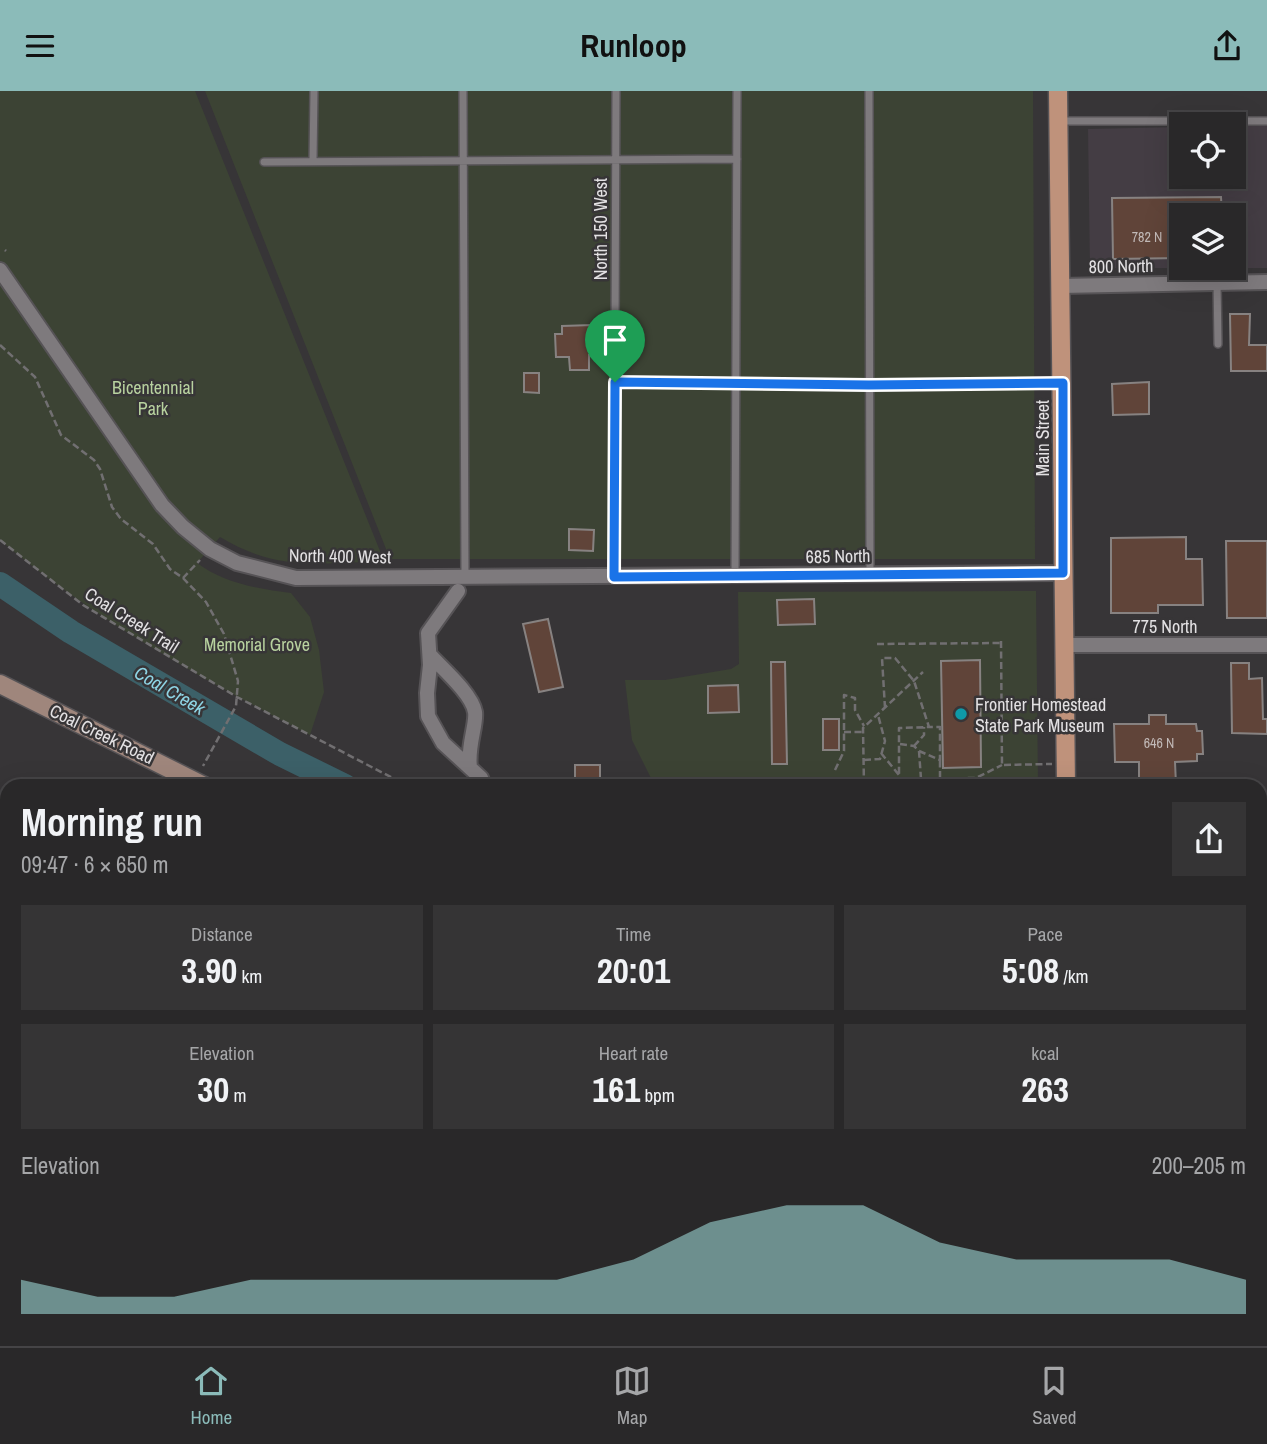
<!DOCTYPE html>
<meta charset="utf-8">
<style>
body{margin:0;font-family:"Archivo Narrow",sans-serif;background:#353435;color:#f1f3f6;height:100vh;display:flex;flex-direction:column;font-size:26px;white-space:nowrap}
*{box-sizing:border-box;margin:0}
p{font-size:23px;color:#a5a6a8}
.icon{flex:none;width:38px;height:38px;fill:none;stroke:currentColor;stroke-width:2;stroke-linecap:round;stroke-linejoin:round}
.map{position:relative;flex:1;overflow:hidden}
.side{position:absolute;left:0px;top:688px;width:1267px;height:569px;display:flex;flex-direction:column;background:#292829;border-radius:21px 21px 0 0;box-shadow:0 7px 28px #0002,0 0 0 2px #454446}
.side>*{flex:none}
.buttons{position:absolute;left:1169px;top:21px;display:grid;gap:14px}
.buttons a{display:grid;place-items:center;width:77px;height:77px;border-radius:0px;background:#292829;box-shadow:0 7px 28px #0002,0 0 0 2px #454446;font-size:35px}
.pin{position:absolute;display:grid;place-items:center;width:60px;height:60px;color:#fff;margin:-72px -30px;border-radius:50% 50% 50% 0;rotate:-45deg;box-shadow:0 0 7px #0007}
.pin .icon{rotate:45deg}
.round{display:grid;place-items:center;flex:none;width:74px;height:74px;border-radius:0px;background:#353435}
.summary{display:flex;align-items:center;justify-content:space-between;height:119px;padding:0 21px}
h1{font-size:38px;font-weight:700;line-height:52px}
.figures{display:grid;grid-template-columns:repeat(3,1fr);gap:10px;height:119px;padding:7px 21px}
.figures div{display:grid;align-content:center;border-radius:0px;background:#353435;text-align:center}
.figures b{font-size:35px;font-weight:700}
.figures small{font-size:19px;font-weight:400}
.figures p{font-size:19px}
.chart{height:196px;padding:14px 21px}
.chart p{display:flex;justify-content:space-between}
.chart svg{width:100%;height:126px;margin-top:7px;fill:#8bbbb9;opacity:.7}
header{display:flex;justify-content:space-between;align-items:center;height:91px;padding:0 21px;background:#8bbbb9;color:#111;font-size:32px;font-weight:700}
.menu{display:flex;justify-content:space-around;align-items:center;height:98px;border-top:2px solid #454446;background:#292829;font-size:19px;color:#a5a6a8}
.menu a{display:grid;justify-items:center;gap:4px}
.menu .on{color:#8bbbb9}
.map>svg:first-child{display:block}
.built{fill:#443d44;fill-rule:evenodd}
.green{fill:#3c4334}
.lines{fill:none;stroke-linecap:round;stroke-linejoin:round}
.river{stroke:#3c6068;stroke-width:24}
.building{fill:#604439;stroke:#878281;stroke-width:2}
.service-casing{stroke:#565356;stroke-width:10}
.minor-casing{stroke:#565356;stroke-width:18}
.tertiary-casing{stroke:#565356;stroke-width:21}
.secondary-casing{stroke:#565356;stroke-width:21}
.primary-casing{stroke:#565356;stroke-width:21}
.path{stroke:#716f71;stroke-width:2.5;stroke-dasharray:7 3.5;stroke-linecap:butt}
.service{stroke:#7e7a7d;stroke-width:7}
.minor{stroke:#7e7a7d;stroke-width:14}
.tertiary{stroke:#7e7a7d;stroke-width:18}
.secondary{stroke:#9f867c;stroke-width:18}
.primary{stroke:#bf927b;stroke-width:18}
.route-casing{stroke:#fff;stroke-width:14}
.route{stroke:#1a73e8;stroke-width:9}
.culture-dot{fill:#0f9aa8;stroke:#373537;stroke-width:2.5}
.labels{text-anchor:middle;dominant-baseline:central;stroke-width:5;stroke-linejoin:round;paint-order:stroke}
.number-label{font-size:14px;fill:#c2bab8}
.street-label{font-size:18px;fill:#e3e1e3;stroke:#373537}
.park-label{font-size:18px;fill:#b8d29f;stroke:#373537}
.poi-label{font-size:18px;fill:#e3e1e3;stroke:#373537;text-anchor:start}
.water-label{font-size:19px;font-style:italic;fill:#8ed4e4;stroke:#373537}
</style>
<header><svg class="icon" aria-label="menu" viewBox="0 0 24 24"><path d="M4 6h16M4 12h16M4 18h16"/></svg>Runloop<svg class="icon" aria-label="share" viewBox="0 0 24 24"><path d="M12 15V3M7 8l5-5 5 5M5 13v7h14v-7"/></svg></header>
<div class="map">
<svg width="1267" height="1255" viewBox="0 0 1267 1255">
<rect width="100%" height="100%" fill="#373537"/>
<path class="built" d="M1234 35H1267V177H1090L1088 38 1181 36V86H1234ZM1181 124H1234V177H1181Z"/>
<path class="green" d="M0 0H195L384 470C320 472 278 481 220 446L197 472C224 492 258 498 291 502L310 526 319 559 324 601 310 644C202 588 94 528 0 449Z
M205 0H1033L1035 468H390Z
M1036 500 1038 695H655L632 649 625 589H665L731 578 739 573 738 501Z"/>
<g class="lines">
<path class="river" d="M0 493 71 541 280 663 345 695
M1260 1213 1267 1218"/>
</g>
<path class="building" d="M1221 106 1222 124H1181V167L1113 168 1112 107Z
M1230 223H1250L1249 254H1267V280H1231Z
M592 234V264H589V279H570L569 266H556L555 243H562V235Z
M524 282H539V302L524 301Z
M1149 291V323L1113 324 1112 293Z
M569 438 594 439 593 460 569 459Z
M1186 446V468H1202L1203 514H1158V522H1111V447Z
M1226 450H1267V527H1227Z
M814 508 815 533 778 534 777 509Z
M548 528 563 596 539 601 523 533Z
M980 569 981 676 943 677 941 570Z
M771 571H785L787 673H772Z
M1231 572H1249V588L1262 587 1263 628H1267V643L1232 642Z
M738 594 739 621 708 622V595Z
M1149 624H1166V633H1196L1197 640H1202L1203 663H1197V670L1175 671 1176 694 1139 695V671H1115L1114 633H1149Z
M823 628H839V659H823Z
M575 674H600V695H575Z"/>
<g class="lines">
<g class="service-casing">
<path id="service" d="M463 0 465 484
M869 0 870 484
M1059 30H1267
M313 69 314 0
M264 71 737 68
M1217 192 1218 253
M615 291 869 294 1062 292
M735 485 737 0
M614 486 616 0
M1247 1250 1254 1255"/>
</g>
<g class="minor-casing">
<path id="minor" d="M0 179 162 414 183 436 210 458 237 472 296 487 1063 482
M1060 195 1267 191
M458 500 428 542 430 574 427 602 428 625 443 652 481 687 484 695
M1064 554H1267
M430 564C442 577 472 603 475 621 477 633 467 656 470 676
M1260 784H1267
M472 1250 473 1255
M776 1250V1255"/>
</g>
<g class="tertiary-casing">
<path id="tertiary" d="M0 832 7 831
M176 1250V1255"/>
</g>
<g class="secondary-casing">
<path id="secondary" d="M0 593 204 695"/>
</g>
<g class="primary-casing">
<path id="primary" d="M1058 0 1066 695
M1072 1250V1255"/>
</g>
<path class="path" d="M5 159 6 160
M0 254 35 286 61 344 94 369 100 378 112 416 121 428 153 453 170 478 183 487 200 469
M0 449 83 514 237 606 408 695
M183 487 206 511 224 543 238 590 236 615 203 675
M1001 550 1002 674 1052 673
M877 553 1001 552
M885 617 882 567H895L914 590 929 636 899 637V695
M844 641H863
M900 653 914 655 919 660 921 688
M914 655 924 644V636
M919 660 940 669V636H930
M881 662 899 684
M864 669 880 668 885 650 878 624
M835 679 844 660V604L855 607V619L864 635
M940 687V669
M963 687V695
M864 695 863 637 923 581
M887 695 893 688 976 687 1002 674
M0 891H7
M1260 1164 1267 1169"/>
<use href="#service" class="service"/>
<use href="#minor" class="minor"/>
<use href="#tertiary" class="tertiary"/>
<use href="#secondary" class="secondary"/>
<use href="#primary" class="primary"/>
</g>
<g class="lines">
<g class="route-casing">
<path id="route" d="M615 291 869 294 1063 292V482L614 486Z"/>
</g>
<use href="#route" class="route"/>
</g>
<circle class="culture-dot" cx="961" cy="623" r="7"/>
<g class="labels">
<g class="number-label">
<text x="1147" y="146">782 N</text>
<text x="1159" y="652">646 N</text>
</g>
<g class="street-label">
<text transform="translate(600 138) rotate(-90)">North 150 West</text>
<text transform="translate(1121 175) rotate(-1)">800 North</text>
<text transform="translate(1042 347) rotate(-90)">Main Street</text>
<text transform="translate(340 465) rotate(1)">North 400 West</text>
<text transform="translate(838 465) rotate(-1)">685 North</text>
<text transform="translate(132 529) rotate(32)">Coal Creek Trail</text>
<text x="1165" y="535">775 North</text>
<text transform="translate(102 643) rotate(26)">Coal Creek Road</text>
</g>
<g class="park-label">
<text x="153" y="296">Bicentennial<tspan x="153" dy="21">Park</tspan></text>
<text x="257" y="553">Memorial Grove</text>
</g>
<g class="poi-label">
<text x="975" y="613">Frontier Homestead<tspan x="975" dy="21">State Park Museum</tspan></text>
</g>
<g class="water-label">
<text transform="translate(170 599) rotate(30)">Coal Creek</text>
</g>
</g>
</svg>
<div class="buttons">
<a><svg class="icon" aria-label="locate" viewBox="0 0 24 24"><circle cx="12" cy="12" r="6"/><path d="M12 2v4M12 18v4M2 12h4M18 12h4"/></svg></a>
<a><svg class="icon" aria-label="layers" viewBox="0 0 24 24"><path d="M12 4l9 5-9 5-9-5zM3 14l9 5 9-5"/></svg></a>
</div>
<div class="pin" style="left:615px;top:291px;background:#1e9e55"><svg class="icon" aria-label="arrive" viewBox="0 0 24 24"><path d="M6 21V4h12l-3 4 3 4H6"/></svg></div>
<section class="side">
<div class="summary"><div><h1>Morning run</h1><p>09:47 · 6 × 650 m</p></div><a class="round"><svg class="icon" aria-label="share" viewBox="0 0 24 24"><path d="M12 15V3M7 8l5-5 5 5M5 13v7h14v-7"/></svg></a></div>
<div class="figures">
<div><p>Distance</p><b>3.90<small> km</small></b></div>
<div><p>Time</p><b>20:01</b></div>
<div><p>Pace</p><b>5:08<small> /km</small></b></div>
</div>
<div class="figures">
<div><p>Elevation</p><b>30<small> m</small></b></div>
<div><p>Heart rate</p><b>161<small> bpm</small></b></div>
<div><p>kcal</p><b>263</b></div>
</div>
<div class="chart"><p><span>Elevation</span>200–205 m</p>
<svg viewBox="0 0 160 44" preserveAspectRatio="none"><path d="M0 44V32L10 38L20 38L30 32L40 32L50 32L60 32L70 32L80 25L90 12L100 6L110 6L120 19L130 25L140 25L150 25L160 32V44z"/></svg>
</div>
</section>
</div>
<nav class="menu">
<a class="on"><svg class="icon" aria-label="home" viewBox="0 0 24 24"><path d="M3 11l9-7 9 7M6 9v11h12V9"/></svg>Home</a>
<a><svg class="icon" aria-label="map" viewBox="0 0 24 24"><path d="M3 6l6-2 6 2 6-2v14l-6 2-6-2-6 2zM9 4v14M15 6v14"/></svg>Map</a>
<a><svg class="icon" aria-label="saved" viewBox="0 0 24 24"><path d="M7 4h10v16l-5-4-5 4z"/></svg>Saved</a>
</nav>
